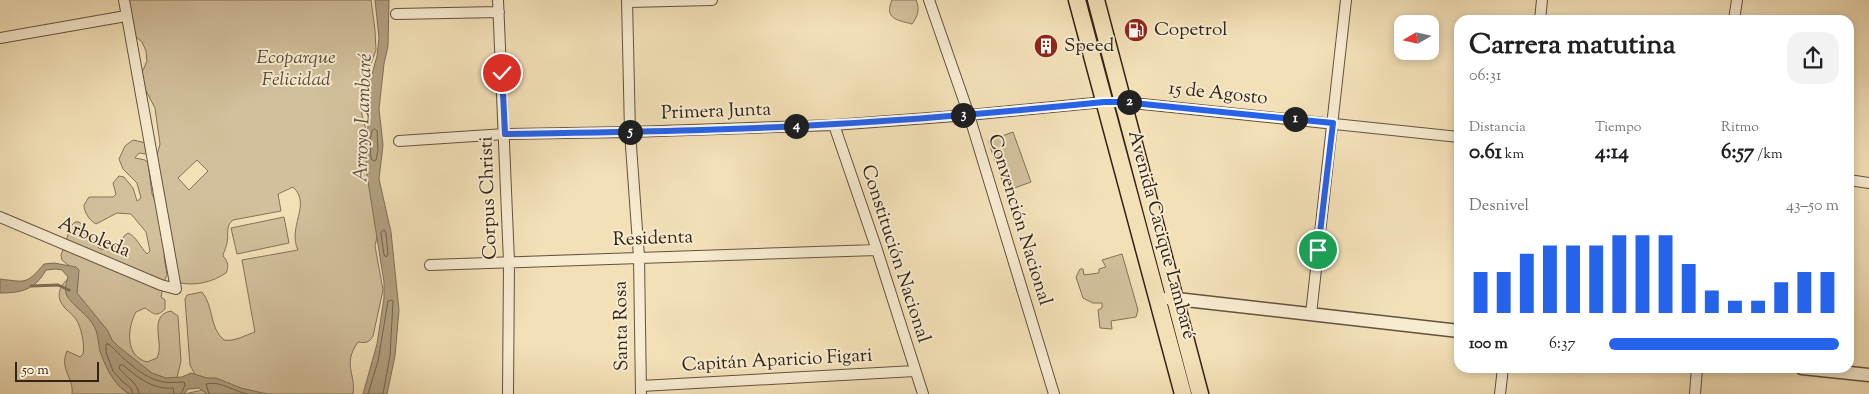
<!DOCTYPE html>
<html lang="es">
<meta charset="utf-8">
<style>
body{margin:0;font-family:"Sorts Mill Goudy",serif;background:#f2f2f2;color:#202124;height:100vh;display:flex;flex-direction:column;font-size:19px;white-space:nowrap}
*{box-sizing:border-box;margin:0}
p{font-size:16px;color:#757577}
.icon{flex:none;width:28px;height:28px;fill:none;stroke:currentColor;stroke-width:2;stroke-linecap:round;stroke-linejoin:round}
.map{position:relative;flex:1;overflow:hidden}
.panel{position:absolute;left:1454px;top:15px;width:400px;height:358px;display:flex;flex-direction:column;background:#fff;border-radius:15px;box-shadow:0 2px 8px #0003}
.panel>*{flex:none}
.needle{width:32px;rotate:261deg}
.buttons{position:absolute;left:1394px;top:15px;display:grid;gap:10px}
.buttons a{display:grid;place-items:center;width:45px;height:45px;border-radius:10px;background:#fff;box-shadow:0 2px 8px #0003;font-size:25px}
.scale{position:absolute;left:15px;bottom:12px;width:84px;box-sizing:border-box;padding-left:5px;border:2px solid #332318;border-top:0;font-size:14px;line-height:18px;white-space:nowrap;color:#332318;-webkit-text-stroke:4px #f7ebd0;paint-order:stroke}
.pin{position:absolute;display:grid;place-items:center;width:42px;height:42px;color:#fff;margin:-21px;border:2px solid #fff;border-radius:50%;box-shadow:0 1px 5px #0007}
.km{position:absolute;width:25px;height:25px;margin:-12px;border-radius:50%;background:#222;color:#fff;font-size:14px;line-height:25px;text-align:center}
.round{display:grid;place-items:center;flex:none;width:52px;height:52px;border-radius:15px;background:#f2f2f2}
.head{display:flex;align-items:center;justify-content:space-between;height:85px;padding:0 15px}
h1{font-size:28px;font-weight:700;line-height:38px}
.figures{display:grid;grid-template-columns:repeat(3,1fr);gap:8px;height:85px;padding:5px 15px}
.figures div{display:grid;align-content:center}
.figures b{font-size:21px;font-weight:700}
.figures small{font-size:14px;font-weight:400}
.figures p{font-size:14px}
.chart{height:140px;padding:10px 15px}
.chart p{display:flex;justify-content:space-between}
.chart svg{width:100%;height:90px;margin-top:5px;stroke:#2563eb;stroke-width:6}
ul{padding:0 15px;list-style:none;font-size:16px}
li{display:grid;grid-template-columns:80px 60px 1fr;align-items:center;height:38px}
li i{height:12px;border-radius:6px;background:#2563eb}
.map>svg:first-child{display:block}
.green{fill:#d2c09c;stroke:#82725a;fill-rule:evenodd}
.water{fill:#b2a081;stroke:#7f6e57}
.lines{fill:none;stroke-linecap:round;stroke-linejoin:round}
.shore{stroke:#72624c;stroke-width:1}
.stream{stroke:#7f6e57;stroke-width:3}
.minor-casing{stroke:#635240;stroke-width:12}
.tertiary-casing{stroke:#635240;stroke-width:15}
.primary-casing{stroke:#332318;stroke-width:19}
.minor{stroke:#f7ebd0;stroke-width:10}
.tertiary{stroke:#f7ebd0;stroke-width:12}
.primary{stroke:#f3e0b7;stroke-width:16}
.route-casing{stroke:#fff;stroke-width:10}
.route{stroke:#2563eb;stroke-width:6}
.labels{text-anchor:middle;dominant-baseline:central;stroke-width:4;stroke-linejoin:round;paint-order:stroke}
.poi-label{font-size:19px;fill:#332318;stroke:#f7ebd0;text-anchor:start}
.park-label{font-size:19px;font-style:italic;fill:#5b4a39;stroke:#f7ebd0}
.street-label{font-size:19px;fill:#332318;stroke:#f7ebd0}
.water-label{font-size:20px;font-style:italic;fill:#5f4f3d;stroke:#f7ebd0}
</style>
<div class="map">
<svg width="1869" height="394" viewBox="0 0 1869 394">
<rect width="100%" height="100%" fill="#f3e0b7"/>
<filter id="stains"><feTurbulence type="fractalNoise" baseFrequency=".004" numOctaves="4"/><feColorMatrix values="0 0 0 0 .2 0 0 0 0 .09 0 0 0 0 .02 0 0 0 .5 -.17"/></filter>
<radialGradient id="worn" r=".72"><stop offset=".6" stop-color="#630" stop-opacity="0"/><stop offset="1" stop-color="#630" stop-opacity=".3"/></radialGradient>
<path class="green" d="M127 0H371L375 30 376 50 363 86 361 106 362 115 367 133 374 198 377 237 375 246 383 290 373 336C369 343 366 343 358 342 342 365 356 373 353 394H184L203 390 190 365 185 299 187 295 202 292C214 306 209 328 224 340 235 342 245 335 255 332L242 260 298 250C287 227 312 204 293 187L278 194 281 211 233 220C225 226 229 235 227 243 226 248 224 251 223 256 228 261 229 267 226 273 212 282 197 286 180 283L156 159 160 144 155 108 143 85 141 75 147 61 146 51 142 42 135 36ZM197 160 208 171 189 190 178 178Z
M892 0H916C920 9 918 16 912 24 897 20 884 19 892 0Z
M1013 132 1031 182 1006 191 988 141Z
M133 140 146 143 149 152 145 154 140 153 137 155 135 158 145 160 148 163 152 194 156 203 165 244 164 257 167 275 165 279 161 297 165 300V309C156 318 153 313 145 308L136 312C127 328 125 356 147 362L157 358C165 343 147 316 171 311L178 316 181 361 173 394H72C74 378 59 369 67 351L80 357 83 354C85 344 81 327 76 319 72 313 65 310 62 304 55 294 62 282 71 277L73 269 62 260 61 255 71 226 75 222H79L83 225 91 234 93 242 100 249C110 250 122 246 124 236L128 233C136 236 141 248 147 254L150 251 146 232 131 214 117 213 96 224C89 220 84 212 84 205L89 197H113L116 194 113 183 119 176 124 177 133 188 137 201 141 198 137 183 123 169 119 159 125 146Z
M284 217 289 243 237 254 231 228Z
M1122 254 1138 310 1136 317 1111 321 1112 329 1100 328 1098 310 1102 308V303H1093L1083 298 1076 277 1080 269H1083L1084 275 1099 273V269L1106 267 1102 260Z"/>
<path class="water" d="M375 0H389L388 46 384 64 379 109 383 145 379 179 391 232 399 310 395 356 387 394H363L377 344 384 298V282L367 175 365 140 368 127 367 85 372 74 377 56 379 38Z
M54 263 76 267 79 270 77 293 108 331 112 340 119 347 152 373 166 378 182 377 191 373 207 378H216L241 388 267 394H207L199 388 188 389 184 394C176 394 134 394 130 394 116 388 106 368 101 354 98 346 99 337 95 328 89 315 73 306 67 296 64 289 66 284 68 277L62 270 56 269 46 270C35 290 21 293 0 293V279C26 282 26 285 44 264Z"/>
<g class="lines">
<path class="shore" d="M375 129 377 131 378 150 376 160 374 161 371 159 370 140 372 131Z
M384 230 386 233 388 254 386 257 384 255 381 233Z
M133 394 131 388 123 382 113 371 106 352V344H109C123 358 143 379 164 382 170 383 177 382 184 382L185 385 181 394
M139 394C138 382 125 377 119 368L120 365H123C137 377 153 390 173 388L174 394
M209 394 206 384C220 380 234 392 248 394
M368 394 378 361 388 301 391 300 393 301 390 356 383 394"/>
<path class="stream" d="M31 286 58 285 69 290"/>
<g class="minor-casing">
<path id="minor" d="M498 0 509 262 508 394
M627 0 630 132 639 257 641 394
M929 0 969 115 1054 394
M628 2 712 0
M396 14 499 12
M1540 20 1542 0
M1734 20 1737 0
M0 38 126 16
M834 125 877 250 923 394
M399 141 505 134 630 132 834 125 969 115 1104 102H1123L1459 137
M1849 180 1869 183
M0 217 161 285 176 289 124 0
M430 265 877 250
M1311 314 1346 0
M641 386 915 371
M1500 394 1503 368
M1695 394 1697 368"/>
</g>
<g class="tertiary-casing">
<path id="tertiary" d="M1168 298 1459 331
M1802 368 1869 375"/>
</g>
<g class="primary-casing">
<path id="primary" d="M1077 0 1183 394
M1096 0 1200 394"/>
</g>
<use href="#minor" class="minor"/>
<use href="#tertiary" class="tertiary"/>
<use href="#primary" class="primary"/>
</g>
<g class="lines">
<g class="route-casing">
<path id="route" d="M502 73 505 134C615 132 725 131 835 124 925 119 1014 111 1104 102H1123L1333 123 1318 250"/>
</g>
<use href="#route" class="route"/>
</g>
<defs>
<g id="fuel-disc" transform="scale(1.25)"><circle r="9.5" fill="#8f2418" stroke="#f7ebd0"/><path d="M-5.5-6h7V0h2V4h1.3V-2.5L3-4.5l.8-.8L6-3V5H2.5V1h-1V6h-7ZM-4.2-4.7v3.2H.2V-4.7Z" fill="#fff"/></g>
<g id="building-disc" transform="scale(1.25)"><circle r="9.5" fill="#8f2418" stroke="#f7ebd0"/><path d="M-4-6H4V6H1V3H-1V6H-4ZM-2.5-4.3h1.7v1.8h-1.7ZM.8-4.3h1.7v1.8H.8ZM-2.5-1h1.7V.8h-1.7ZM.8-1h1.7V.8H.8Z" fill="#fff"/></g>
</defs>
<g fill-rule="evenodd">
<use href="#fuel-disc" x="1136" y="30"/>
<use href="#building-disc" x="1046" y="46"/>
</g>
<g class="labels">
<g class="poi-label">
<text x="1154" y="30">Copetrol</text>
<text x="1064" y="46">Speed</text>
</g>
<g class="park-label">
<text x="296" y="58">Ecoparque<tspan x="296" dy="22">Felicidad</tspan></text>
</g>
<g class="street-label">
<text transform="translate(1218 94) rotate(6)">15 de Agosto</text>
<text transform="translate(716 112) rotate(-2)">Primera Junta</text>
<text transform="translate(489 198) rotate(-92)">Corpus Christi</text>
<text transform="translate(1019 220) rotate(73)">Convención Nacional</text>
<text transform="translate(1161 235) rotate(75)">Avenida Cacique Lambaré</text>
<text transform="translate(94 238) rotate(23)">Arboleda</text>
<text transform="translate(653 239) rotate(-2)">Residenta</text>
<text transform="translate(895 254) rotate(72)">Constitución Nacional</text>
<text transform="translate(622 326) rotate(-91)">Santa Rosa</text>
<text transform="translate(777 361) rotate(-3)">Capitán Aparicio Figari</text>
</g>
<g class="water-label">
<text transform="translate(364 118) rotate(-88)">Arroyo Lambaré</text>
</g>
</g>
<rect width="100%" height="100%" filter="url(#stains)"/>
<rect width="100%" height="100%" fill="url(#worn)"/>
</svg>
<div class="buttons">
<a><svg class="needle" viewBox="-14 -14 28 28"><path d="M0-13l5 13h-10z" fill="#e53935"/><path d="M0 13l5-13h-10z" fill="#757577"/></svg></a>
</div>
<div class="scale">50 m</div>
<div class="pin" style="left:1318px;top:250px;background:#1e9e55"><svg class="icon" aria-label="arrive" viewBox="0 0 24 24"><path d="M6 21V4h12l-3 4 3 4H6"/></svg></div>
<div class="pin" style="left:502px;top:73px;background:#d93025"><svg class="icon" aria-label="check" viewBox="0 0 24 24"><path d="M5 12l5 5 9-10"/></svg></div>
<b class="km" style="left:1295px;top:119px">1</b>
<b class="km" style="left:1129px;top:102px">2</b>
<b class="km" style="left:963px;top:115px">3</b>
<b class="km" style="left:796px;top:126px">4</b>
<b class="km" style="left:630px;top:132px">5</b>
<section class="panel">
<div class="head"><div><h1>Carrera matutina</h1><p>06:31</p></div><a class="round"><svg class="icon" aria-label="share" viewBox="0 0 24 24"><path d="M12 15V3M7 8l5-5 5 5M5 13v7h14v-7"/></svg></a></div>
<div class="figures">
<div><p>Distancia</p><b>0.61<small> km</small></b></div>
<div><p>Tiempo</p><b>4:14</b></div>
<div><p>Ritmo</p><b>6:57<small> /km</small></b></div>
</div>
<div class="chart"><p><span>Desnivel</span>43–50 m</p>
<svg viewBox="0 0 160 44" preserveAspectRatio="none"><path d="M5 44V24M15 44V24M25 44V15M35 44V11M45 44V11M55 44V11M65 44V6M75 44V6M85 44V6M95 44V20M105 44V33M115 44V38M125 44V38M135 44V29M145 44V24M155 44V24"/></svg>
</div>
<ul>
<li><b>100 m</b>6:37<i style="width:100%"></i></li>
</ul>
</section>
</div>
